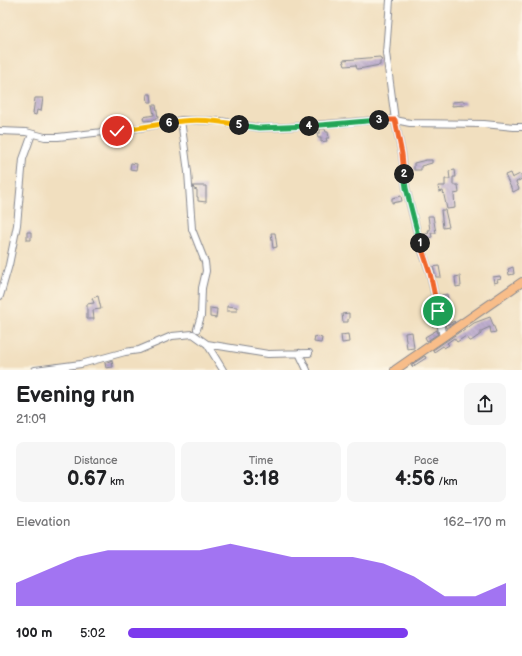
<!DOCTYPE html>
<meta charset="utf-8">
<style>
body{margin:0;font-family:"Balsamiq Sans",sans-serif;background:#f6f6f6;color:#202124;height:100vh;display:flex;flex-direction:column;font-size:15px;white-space:nowrap}
*{box-sizing:border-box;margin:0}
p{font-size:13px;color:#757577}
.icon{flex:none;width:22px;height:22px;fill:none;stroke:currentColor;stroke-width:2;stroke-linecap:round;stroke-linejoin:round}
.map{position:relative;height:370px;overflow:hidden}
.side{display:flex;flex-direction:column;background:#fff;flex:1}
.side>*{flex:none}
.pin{position:absolute;display:grid;place-items:center;width:34px;height:34px;color:#fff;margin:-17px;border:2px solid #fff;border-radius:50%;box-shadow:0 1px 4px #0007}
.km{position:absolute;width:20px;height:20px;margin:-10px;border-radius:50%;background:#222;color:#fff;font-size:11px;line-height:20px;text-align:center}
.round{display:grid;place-items:center;flex:none;width:42px;height:42px;border-radius:8px;background:#f6f6f6}
.headline{display:flex;align-items:center;justify-content:space-between;height:68px;padding:0 16px}
h1{font-size:22px;font-weight:800;line-height:30px}
.metrics{display:grid;grid-template-columns:repeat(3,1fr);gap:6px;height:68px;padding:4px 16px}
.metrics div{display:grid;align-content:center;border-radius:8px;background:#f6f6f6;text-align:center}
.metrics b{font-size:20px;font-weight:800}
.metrics small{font-size:11px;font-weight:400}
.metrics p{font-size:11px}
.chart{height:112px;padding:8px 16px}
.chart p{display:flex;justify-content:space-between}
.chart svg{width:100%;height:72px;margin-top:4px;fill:#7c3aed;opacity:.7}
ul{padding:0 16px;list-style:none;font-size:13px}
li{display:grid;grid-template-columns:64px 48px 1fr;align-items:center;height:30px}
li i{height:10px;border-radius:5px;background:#7c3aed}
.map>svg:first-child{display:block}
.building{fill:url(#building-back-hatch)}
.lines{fill:none;stroke-linecap:round;stroke-linejoin:round}
.minor-casing{stroke:#86878e;stroke-width:8}
.major-casing{stroke:#86878e;stroke-width:10}
.minor{stroke:#fff;stroke-width:6}
.major{stroke:#f8bd89;stroke-width:8}
.split-1-casing{stroke:#fff;stroke-width:8}
.split-2-casing{stroke:#fff;stroke-width:8}
.split-3-casing{stroke:#fff;stroke-width:8}
.split-4-casing{stroke:#fff;stroke-width:8}
.split-5-casing{stroke:#fff;stroke-width:8}
.split-6-casing{stroke:#fff;stroke-width:8}
.split-7-casing{stroke:#fff;stroke-width:8}
.split-1{stroke:#f0652b;stroke-width:5}
.split-2{stroke:#22a559;stroke-width:5}
.split-3{stroke:#f0652b;stroke-width:5}
.split-4{stroke:#22a559;stroke-width:5}
.split-5{stroke:#22a559;stroke-width:5}
.split-6{stroke:#f5b400;stroke-width:5}
.split-7{stroke:#f5b400;stroke-width:5}
</style>
<div class="map">
<svg width="522" height="370" viewBox="0 0 522 370">
<defs>
<pattern id="building-back-hatch" width="6" height="6" patternUnits="userSpaceOnUse"><rect width="6" height="6" fill="#b4a2cb"/><path d="M-1 5l2 2M0 0l6 6M5-1l2 2" fill="none" stroke="#9284a8"/></pattern>
</defs>
<rect width="100%" height="100%" fill="#fcf5e5"/>
<filter id="ink" filterUnits="userSpaceOnUse"><feTurbulence type="fractalNoise" baseFrequency=".025" numOctaves="2"/><feDisplacementMap in="SourceGraphic" scale="8" xChannelSelector="R" yChannelSelector="G"/><feConvolveMatrix kernelMatrix="1 2 1 2 8 2 1 2 1" color-interpolation-filters="sRGB"/></filter>
<filter id="wash" filterUnits="userSpaceOnUse"><feTurbulence type="fractalNoise" baseFrequency=".012" numOctaves="4" result="noise"/><feDisplacementMap in="SourceGraphic" scale="16" xChannelSelector="R" yChannelSelector="G"/><feGaussianBlur stdDeviation="0.9" result="paint"/><feColorMatrix in="noise" values="0 0 0 0 0 0 0 0 0 0 0 0 0 0 0 0 0 1.4 0 .05"/><feComposite in="paint" operator="in"/></filter>
<g filter="url(#wash)">
<rect width="100%" height="100%" fill="#f1dfbf"/>
<g id="blocks">
<path class="building" d="M380 57 382 60 380 61V65L364 68 357 69 356 65 345 66 343 60Z
M147 94H151L152 102H148Z
M35 98H43L41 111 37 110 36 115 33 114Z
M464 101 465 105 452 106V102Z
M152 105H156L158 118H155V120L144 121 143 117 154 115Z
M320 129H325L326 132H328L329 138H326L327 141 321 142V138H318L317 133H320Z
M123 134 124 141 106 142V136Z
M426 160H432V163L421 166V170H414V163Z
M131 163 137 164 136 170 130 169Z
M455 170 456 177H453V185H458L459 193 454 194 455 208 447 209 443 191 439 192 438 186H445V179H450L449 171Z
M510 173 512 178 520 174 522 178V179L516 182 519 189 513 192 505 175Z
M193 186H206V202L198 201V197H197V190L194 189Z
M401 196 402 201 392 203V198Z
M441 210H445L449 227 443 228Z
M428 216H433L436 233H431L432 237 423 239 422 235 429 233 428 230H430Z
M27 232H31V240H27Z
M271 233H275L277 247 273 248Z
M439 266 441 277H436L433 267Z
M513 267 514 274 509 275 508 269Z
M460 276 461 286 456 287 455 277Z
M500 276 501 279 497 280 498 282 494 283 493 277Z
M447 294 449 309 445 310 447 325 454 321 455 322 446 328 439 296Z
M98 296 101 309 93 310 94 319H87V304L94 303 92 298Z
M227 306 237 307V311H227Z
M210 308 217 309 216 318 210 317Z
M349 313V319H348V322H343L342 314Z
M431 314H434L436 326H432Z
M490 317 496 332 491 333 490 327 481 331V334L471 341H470L466 336 457 342 454 338 447 343 449 345 444 348 443 346 434 352 433 350 461 331 462 332 474 323Z
M437 330 438 334 427 341 425 337Z
M412 332 414 348 407 349 405 333Z
M348 334 349 342 342 343 341 335Z
M315 336 322 338 321 343 314 342Z
M425 356 426 358 412 367 411 365Z
M112 360 113 367 106 368 105 363Z"/>
</g>
</g>
<g filter="url(#ink)">
<use href="#blocks" fill-opacity="0" stroke="#86878e" stroke-width="1"/>
<g class="lines">
<g class="minor-casing">
<path id="minor" d="M390 0 386 53 395 120 402 154 406 188 421 248 430 273 443 337
M181 120 188 172 192 229 205 262 206 271 202 288 201 316 197 329
M0 131 26 132 45 137H58L139 128 182 120 220 121 260 128 288 127 376 120H395L410 123 484 124 514 127H522
M0 296 9 265 17 225 23 159 32 134
M207 344 268 354 309 353
M299 353 307 370
M35 370 81 364 125 352 139 350 172 336 193 334 207 344 223 370"/>
</g>
<g class="major-casing">
<path id="major" d="M395 370 522 282"/>
</g>
<use href="#minor" class="minor"/>
<use href="#major" class="major"/>
</g>
</g>
<g class="lines" filter="url(#ink)">
<g class="split-1-casing">
<path id="split-1" d="M420 243 430 273 438 311"/>
</g>
<g class="split-2-casing">
<path id="split-2" d="M404 174 406 188 420 243"/>
</g>
<g class="split-3-casing">
<path id="split-3" d="M379 120H395L402 154 404 174"/>
</g>
<g class="split-4-casing">
<path id="split-4" d="M309 126 379 120"/>
</g>
<g class="split-5-casing">
<path id="split-5" d="M239 125 260 128 309 126"/>
</g>
<g class="split-6-casing">
<path id="split-6" d="M169 123C192 118 215 120 239 125"/>
</g>
<g class="split-7-casing">
<path id="split-7" d="M117 131 169 123"/>
</g>
<use href="#split-1" class="split-1"/>
<use href="#split-2" class="split-2"/>
<use href="#split-3" class="split-3"/>
<use href="#split-4" class="split-4"/>
<use href="#split-5" class="split-5"/>
<use href="#split-6" class="split-6"/>
<use href="#split-7" class="split-7"/>
</g>
</svg>
<div class="pin" style="left:438px;top:311px;background:#1e9e55"><svg class="icon" aria-label="arrive" viewBox="0 0 24 24"><path d="M6 21V4h12l-3 4 3 4H6"/></svg></div>
<div class="pin" style="left:117px;top:131px;background:#d93025"><svg class="icon" aria-label="check" viewBox="0 0 24 24"><path d="M5 12l5 5 9-10"/></svg></div>
<b class="km" style="left:420px;top:243px">1</b>
<b class="km" style="left:404px;top:174px">2</b>
<b class="km" style="left:379px;top:120px">3</b>
<b class="km" style="left:309px;top:126px">4</b>
<b class="km" style="left:239px;top:125px">5</b>
<b class="km" style="left:169px;top:123px">6</b>
</div>
<section class="side">
<div class="headline"><div><h1>Evening run</h1><p>21:09</p></div><a class="round"><svg class="icon" aria-label="share" viewBox="0 0 24 24"><path d="M12 15V3M7 8l5-5 5 5M5 13v7h14v-7"/></svg></a></div>
<div class="metrics">
<div><p>Distance</p><b>0.67<small> km</small></b></div>
<div><p>Time</p><b>3:18</b></div>
<div><p>Pace</p><b>4:56<small> /km</small></b></div>
</div>
<div class="chart"><p><span>Elevation</span>162–170 m</p>
<svg viewBox="0 0 160 44" preserveAspectRatio="none"><path d="M0 44V30L10 22L20 14L30 10L40 10L50 10L60 10L70 6L80 10L90 14L100 14L110 14L120 18L130 26L140 38L150 38L160 30V44z"/></svg>
</div>
<ul>
<li><b>100 m</b>5:02<i style="width:74%"></i></li>
</ul>
</section>
